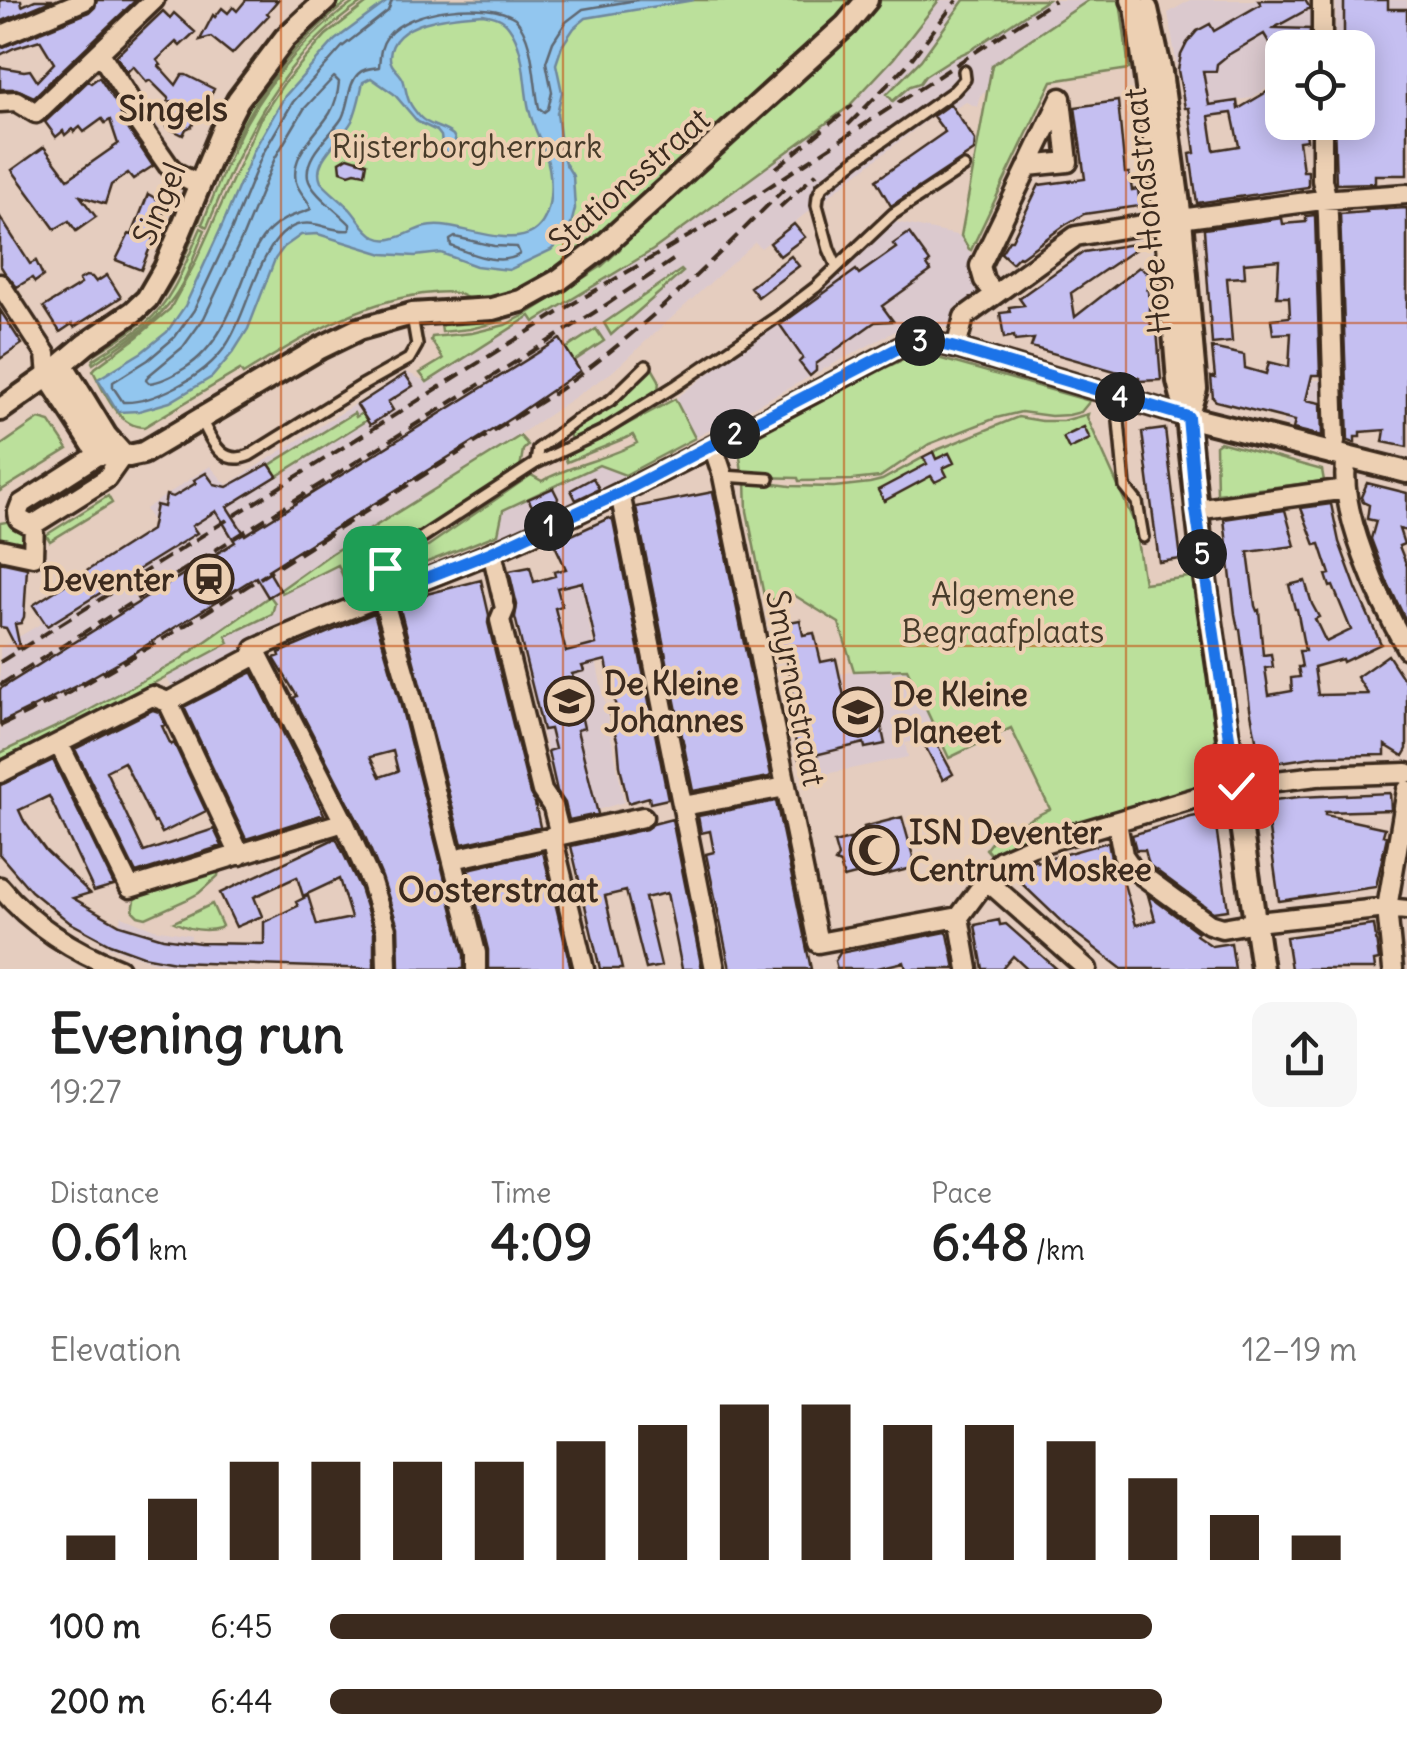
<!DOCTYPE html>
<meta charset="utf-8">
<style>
body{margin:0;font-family:Delius,sans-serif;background:#f6f6f6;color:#222;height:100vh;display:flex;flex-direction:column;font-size:38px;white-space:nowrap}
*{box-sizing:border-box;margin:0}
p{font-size:32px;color:#767676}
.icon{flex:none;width:55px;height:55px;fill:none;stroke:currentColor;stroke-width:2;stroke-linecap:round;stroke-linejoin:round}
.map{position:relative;height:969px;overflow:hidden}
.side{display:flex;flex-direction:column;background:#fff;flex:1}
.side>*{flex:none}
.controls{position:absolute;left:1265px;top:30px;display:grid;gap:20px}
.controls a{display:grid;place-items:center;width:110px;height:110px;border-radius:20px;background:#fff;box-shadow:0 5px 25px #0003;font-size:50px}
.pin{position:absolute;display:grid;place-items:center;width:85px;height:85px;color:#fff;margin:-42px;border-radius:20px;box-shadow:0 5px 15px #0006}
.km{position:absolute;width:50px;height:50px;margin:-25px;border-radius:50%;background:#222;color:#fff;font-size:28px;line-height:50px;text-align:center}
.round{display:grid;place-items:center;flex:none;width:105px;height:105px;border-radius:20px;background:#f6f6f6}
.head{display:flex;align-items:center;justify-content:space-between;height:170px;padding:0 50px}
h1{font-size:55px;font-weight:700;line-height:75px}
.figures{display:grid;grid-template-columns:repeat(3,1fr);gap:15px;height:170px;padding:10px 50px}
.figures div{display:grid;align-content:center}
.figures b{font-size:50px;font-weight:700}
.figures small{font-size:28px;font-weight:400}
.figures p{font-size:28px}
.chart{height:280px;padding:20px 50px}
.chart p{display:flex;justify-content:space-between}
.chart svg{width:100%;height:180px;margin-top:10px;stroke:#3b2a1e;stroke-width:6}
ul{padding:0 50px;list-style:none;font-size:32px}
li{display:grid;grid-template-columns:160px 120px 1fr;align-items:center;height:75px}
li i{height:25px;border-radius:12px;background:#3b2a1e}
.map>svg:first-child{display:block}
.built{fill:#dbc9ce}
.green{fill:#bbe09b;stroke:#7b855c;stroke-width:2.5}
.water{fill:#92c6ef;stroke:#6f889b;stroke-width:2.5;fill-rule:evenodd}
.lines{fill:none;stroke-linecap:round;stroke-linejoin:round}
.shore{stroke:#5e6872;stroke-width:2.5}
.building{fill:#c5bff1;stroke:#3b2a1e;stroke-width:2.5;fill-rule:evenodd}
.service-casing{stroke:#3b2a1e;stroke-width:16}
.minor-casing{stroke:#3b2a1e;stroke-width:25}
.tertiary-casing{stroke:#3b2a1e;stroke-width:28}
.service{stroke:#edd0b3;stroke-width:9}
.minor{stroke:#edd0b3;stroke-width:18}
.tertiary{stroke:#edd0b3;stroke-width:20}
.rail{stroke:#3b2a1e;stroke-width:4;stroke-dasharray:15 8;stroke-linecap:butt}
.route-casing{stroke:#fff;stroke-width:20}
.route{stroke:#1a73e8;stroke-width:12}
.grid{fill:none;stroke:#c55010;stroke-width:2.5;stroke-opacity:0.55}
.labels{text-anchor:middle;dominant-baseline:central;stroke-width:8;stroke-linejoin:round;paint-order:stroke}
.park-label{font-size:32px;fill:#483c2a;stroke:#edd0b3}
.street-label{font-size:32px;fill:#3b2a1e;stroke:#edd0b3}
.poi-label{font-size:32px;font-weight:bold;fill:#3b2a1e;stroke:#edd0b3;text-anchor:start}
.neighbourhood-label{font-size:35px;font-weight:bold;fill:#3b2a1e;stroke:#edd0b3}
</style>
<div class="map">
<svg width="1407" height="969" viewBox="0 0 1407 969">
<rect width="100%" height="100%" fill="#e5cdbf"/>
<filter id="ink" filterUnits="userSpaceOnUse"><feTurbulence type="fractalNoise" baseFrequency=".01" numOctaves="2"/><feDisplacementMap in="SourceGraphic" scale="20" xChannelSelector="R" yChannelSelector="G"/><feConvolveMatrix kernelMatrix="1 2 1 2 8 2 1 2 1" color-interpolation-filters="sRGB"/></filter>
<g filter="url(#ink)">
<path class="built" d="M919 0H1116L1022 62 980 96 977 107 966 102 954 109 949 103 761 248 755 242 612 372 476 464 338 565 351 598 246 646 248 653 174 690 163 671 75 718 0 753V648L42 623 31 605 155 526 145 509 210 466 227 485 406 372 427 382 528 317 559 292 623 252Z
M1190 0H1307L1311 7V40L1271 39 1282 65V79L1251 98 1184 109 1168 13Z
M1336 0H1407V48H1335Z
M891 221 961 236 969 249 984 288 980 294 959 310 950 328 916 320 695 438 675 399 812 295Z
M1288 380H1328L1329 437 1283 425 1288 401Z
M599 465 629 476 557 517 496 543 503 510Z
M581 583 624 802 597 810 598 815 568 822 564 820 510 600Z
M907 668 938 736 905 743 908 757 806 778 803 776 784 686 854 671Z
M122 916 154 929 191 935 188 967 153 962 108 946Z"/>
<path class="green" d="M339 0H350C280 54 248 106 213 186L208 185C219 161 228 135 241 113 264 73 302 28 339 0Z
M357 0H366C280 56 245 136 207 227L202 224C216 191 229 155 246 123 272 75 312 31 357 0Z
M371 0H939L894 58 847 108 653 250 534 322 530 316 427 382 420 373 443 359 431 340 432 337 472 333 505 325 527 314 602 266 620 249 603 234C566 268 525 291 476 302 469 300 462 294 455 293 445 291 433 293 423 294 356 303 300 339 243 374L240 370 144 427C117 427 104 391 93 371L95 368 137 337 170 309 194 265 260 119 284 83 326 35Z
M964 0H1047L971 50 953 58 925 76 920 83 910 86 893 101 887 94 921 60Z
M1089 0H1120L1129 69 1052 81 971 250 969 249 961 236 992 65Z
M196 212 202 214C187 250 175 289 147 317 131 334 108 345 89 358L86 352 124 328Z
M201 228 205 230C195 252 188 278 174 297 155 325 121 345 93 364L92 362 94 359C112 347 131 337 146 323 174 299 186 261 201 228Z
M681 270 683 272 611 335 604 323Z
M440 317 447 322 502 319 503 321 470 329 442 332Z
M596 329 604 341 540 384 532 371Z
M915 354 938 358 1090 401 1081 412 1069 415 1051 416 1021 412 996 418 929 444 880 477 852 480 799 481 798 478 756 477 742 472 739 449 740 444 889 366Z
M652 368 659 380 658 392 650 400 571 439 568 431 615 401Z
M675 399 695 438 625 475 599 465 503 510 498 534 390 577 412 557 531 475 542 481C573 464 605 460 637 443L633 435 567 462 565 457Z
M354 413 356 417 362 413 367 420 277 476 270 465Z
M1088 414 1087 417 1134 522 1144 583 1196 576 1220 783 1015 844 993 857 986 849 995 837 1050 809 1011 728 949 758 907 669 854 671 839 623 794 595 765 601 747 511 746 480 790 486 834 487 870 483 882 480 937 450 1018 417 1042 421H1063Z
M39 419 50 422 68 449 0 491V446Z
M520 436 528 445 523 450 520 468 382 564 380 563 345 581 338 565 282 593 280 590 332 553Z
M1220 442 1322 470 1324 481 1217 494 1216 445Z
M108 496 112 503 50 541 46 535Z
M12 521 20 527 29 546 0 540V523Z
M270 596 275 603 272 614 226 636 229 643 111 706 0 760V753L75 718 175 663Z
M219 867 218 876 199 893 186 900 146 918 138 916 133 911 136 895Z
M212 904 222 926 220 928C205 932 188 929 174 922Z"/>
<path class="water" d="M389 0H694L586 18 574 28 562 46 556 64 562 92 557 113 562 152 565 163 573 176 575 209 569 232 551 250 509 270 476 266 441 253 415 256 383 254 318 234 301 235 284 247 275 259 248 329 234 351 212 377 170 402 139 411 118 412 98 379 142 352 167 332 185 306 222 226 255 148 285 96 335 40ZM483 14C494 16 503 18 509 27 526 50 523 84 529 109 532 125 540 138 545 153 553 174 555 218 533 232 511 246 467 228 442 226 417 224 411 236 391 239 386 240 380 239 376 237 365 231 358 218 350 209 341 200 330 192 321 182 311 160 342 140 352 121 358 108 360 95 363 82L371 78 394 94 418 122 437 131 441 136 443 151 448 153C456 149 458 143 453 135 443 127 428 126 420 117 407 102 408 99 404 82 402 72 389 68 390 56 393 19 456 16 483 14Z"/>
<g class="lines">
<path class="shore" d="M392 0 388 11 342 47 293 102 263 153 231 231 194 310 175 337 148 360 113 382V387L123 402C140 403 158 396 174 388 196 377 214 364 227 344 249 312 259 238 297 225 315 219 333 233 350 230V224C339 212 311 193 308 178 304 154 332 135 342 118 349 104 348 84 358 74 364 68 372 68 379 67 380 56 380 46 387 37 408 8 488 0 515 18 535 41 533 80 539 108L544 112 548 109 552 92 546 62 553 42 566 22 583 9 637 0
M334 77 339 82C338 93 336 103 330 113 317 134 290 154 296 182 299 193 309 200 311 209 295 216 285 216 270 230 256 243 251 260 244 278 231 312 217 348 185 368 174 375 161 382 149 383L146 380 148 376 183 347 204 318 243 236 275 158 304 109Z
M455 237 494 246 517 247 520 254C501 267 472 254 451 246L450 240Z"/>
</g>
<path class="building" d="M0 0H21L22 6 35 0H53L0 22Z
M97 0H136L34 97 16 89H0V67L24 71 30 70 37 81 54 63 40 40 14 48 0 55V48L90 12 95 7Z
M246 0H278L267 13 269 15 232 54 211 37 200 40 213 15 215 17 222 8 228 13 233 7 237 11Z
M1258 0H1305L1310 8 1274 28 1310 29 1309 48 1270 44 1264 34 1228 55 1217 64 1216 71H1203L1209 105 1237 101 1238 109 1282 83V122H1305L1307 140 1299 141 1303 171H1308V187L1197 203 1190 154 1195 153 1189 108H1185L1178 70 1181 55 1187 43 1197 31 1210 24 1214 31 1261 4ZM1232 113 1239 146 1214 150 1209 116Z
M1344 0H1388V9H1407V175H1375V183L1336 184 1334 122H1371L1372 89H1358V48H1344Z
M163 11 170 18 174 13 195 32 180 46 176 42 157 60 161 65 159 66 176 85 182 75H186L214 89 199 118 196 117 192 126 186 129 183 135 167 127 172 116 166 113 172 102 168 101 169 99 150 80 147 82 133 66 127 72 116 56Z
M99 77 118 106 124 123 153 166 133 179 128 173 111 185 105 204 80 196 96 217 76 231 69 221 55 229 12 170 44 147 68 179 118 144 110 120 105 123 102 119 84 132 80 127 74 132 72 129 65 135 63 131 56 137 45 122 88 81 91 83Z
M1118 101 1125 173H1129L1132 190 1138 189 1140 206 1084 214 1065 225 1021 257 1019 256 1012 263 1001 253 1009 240H1012L1039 185 1085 179 1075 107Z
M950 104 975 140 974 151 891 206 876 180 945 132 933 116Z
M348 157 367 163 365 174 355 172 349 174 341 171 340 162Z
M148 194 167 205 141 270 116 260 129 234 132 235Z
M1407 208V447L1383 442 1385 430 1360 432V437H1355V443L1348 441 1340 214 1367 212 1366 210Z
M1315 215 1320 375H1312L1306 400 1321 403 1322 436 1293 429 1295 421 1216 401 1213 398 1211 377 1215 378 1212 348 1244 355 1245 368 1266 374 1269 362 1289 367 1291 333 1273 334 1271 319 1290 317 1289 297H1277L1279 260 1244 263 1245 277 1227 278 1232 342 1212 344 1204 229 1282 218 1283 224 1306 222V216Z
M0 217 30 264 36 261 43 276 35 282 32 278 17 287 5 273 0 265Z
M794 224 805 237 780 256 770 243Z
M909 233 930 262 927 265 931 271 882 306 893 321 875 322 816 364V371L810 376 799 362 803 358 780 325 856 270 859 274 896 248 893 244Z
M1146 242 1071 293 1075 317 1139 267 1148 273V281L1151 282 1147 288 1150 300V322L1153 331 1157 330 1161 380 1139 381V378L1125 374 1031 347 1034 339 1015 341 1014 336 1004 338 1000 313 1010 312 1009 307 1024 305 1019 298 1084 252Z
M791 256 799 266 758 297 750 287Z
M107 275 121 297 74 327 72 324 60 332 44 307 81 284 79 280 86 276 92 277 96 282Z
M0 310 22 344 0 359Z
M560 339 580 371 513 417 268 570 280 590 268 597 256 577 129 656 78 685 0 723V689L235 542 216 511 192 526 197 533 47 626 33 605 151 530 156 505 164 507 166 495 173 497 196 483 194 480 206 473 214 484 227 487 269 464 277 476 227 507 245 535Z
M405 374 413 386 388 402 393 410 370 425 357 405Z
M1084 427 1090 439 1069 449 1063 437Z
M1165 429 1181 559 1159 562 1142 432Z
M933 452 936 459 949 453 954 463 943 468 947 476 935 482 931 476 884 501 878 490 927 464 923 457Z
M593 478 599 489 576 500 571 490Z
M1367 483 1407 493V531L1399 529 1404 544 1399 546 1407 566V623L1386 579 1371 539 1376 521 1367 519 1369 505 1363 502 1361 497Z
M553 488 558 498 554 511 538 516 528 499Z
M713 492 771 775 769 777 693 791 636 507Z
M1331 504 1339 542 1356 588 1381 644 1343 662 1342 659 1314 667 1318 695 1368 694 1357 677 1388 655 1407 684V749L1403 756 1385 745V755L1319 756 1261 765 1250 708 1240 629H1238L1235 614 1224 519 1285 510 1295 546 1248 552 1255 606 1257 611 1259 610 1263 655 1271 654 1273 667 1265 668 1269 695 1292 691 1291 678 1300 677 1298 667H1302L1299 651H1305L1297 609H1295L1289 585 1305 581 1312 604 1319 617 1315 619 1326 642 1351 630 1333 586 1330 587 1326 575 1330 574 1320 544 1315 545 1301 508Z
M609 518 613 520 668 799 650 803 649 797 628 803 620 766 618 743 608 710 616 708 606 660 582 666 584 671 572 674 584 728 577 730 598 814 569 820 565 803 557 791 548 751 555 749 550 729 543 730 515 617 517 605 509 571 530 567 534 582 555 576 554 572 566 569 554 543ZM582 582 596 644 566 652 555 608 562 606 557 588Z
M0 562 27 568 24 617 21 623 15 624 20 648 17 649 6 628 0 627Z
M481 580 489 615 488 623 530 794 535 803 540 827 462 844 399 605 415 597Z
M374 613 401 706 464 955V969H399L398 927 382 877 361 827 294 698 297 696 274 658 280 656 279 653ZM393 751 398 771 380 777 370 757Z
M800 620 803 635 814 633 821 662 836 659 845 701 871 695 875 712 878 711 885 744 865 748 864 743 799 759 790 713V709L796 707 786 655 780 651 777 640 782 639 779 624Z
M251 673H253L324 814 246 839 184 707Z
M153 710 159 712 165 725 162 726 171 745 174 743 206 811 162 833 156 822 154 823 124 762 106 771 144 852 214 829 222 846 136 873 75 749Z
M934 739 953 774 943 780 924 744Z
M53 760 114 885 94 891 49 796 19 810 24 821 46 851 90 893 73 898 120 925 163 938 200 943 264 944V922L298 906 296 902 308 896 317 925 351 918 339 879 303 896 297 877 267 891 254 897 262 916 236 927 220 893 336 838 360 888 374 932V969L175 962 143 956 110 944 69 922 31 891 0 855V785Z
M1390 793 1391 810 1325 812V815L1385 828 1383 835 1387 836 1376 887 1279 901 1265 801 1299 797Z
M776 801 811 969H730L706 854 714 852 710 831 701 833 698 816Z
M1214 813 1228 910 1213 912 1149 865 1145 850H1136L1132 835 1191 817Z
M902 817 916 867 877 877 875 870 844 878 840 864 835 862 838 857 834 843 866 835 864 827Z
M672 819 702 969H682L667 893 645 898 661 966 646 969 626 891 605 896 622 969H600L571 846 646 829 653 824Z
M1108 842 1111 858 1121 874 1136 925 1155 920 1148 895 1198 932 1196 935 1212 946 1231 943 1235 969H1122L1065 925 1020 882 1014 869 1036 860 1037 862Z
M543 852 571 969H488V950L468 869Z
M999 920 1000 925 1006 924 1057 969H1027L1013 956 1002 969H983L975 925Z
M1374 925 1379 960 1374 961 1375 969H1291L1286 937Z
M946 932 948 934 955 969H906L904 962 873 969H837L835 961 840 953Z"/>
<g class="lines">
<g class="service-casing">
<path id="service" d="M837 267 829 249 817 205 818 196 822 187 857 159 954 91 965 79 964 71
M1122 398 1118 410 1125 487 1137 502 1143 537
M201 419C212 441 221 467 250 455L361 386 409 359 417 345 412 316
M536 463 538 449 574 422 611 400 646 366
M723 476 769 479
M382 595 385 568 421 538 536 463 603 431 677 385 777 317 816 287 893 214 964 167"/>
</g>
<g class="minor-casing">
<path id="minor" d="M1322 0V48
M0 36 85 0
M100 53 128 97 134 116 168 165 176 173 200 185
M0 102 16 101 36 113 154 0
M1322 122V180L1327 200 1328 216 1335 441 1333 455
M1028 166 1068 162 1061 99
M0 284 46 354 48 376
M995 294 984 280 980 266 1061 98
M956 348 964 317 1076 236 1165 221 1322 200 1407 194
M713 446 723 476 818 943 959 917 1001 860 1033 846 1236 786 1317 776 1407 773
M99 454 21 504 18 512 19 519 30 525 36 523 106 479 123 455
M1347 458C1336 509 1382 605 1407 649
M620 493 715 969
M1196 510 1346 489
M0 549 33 556 34 524
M492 552 505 608 500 620 542 791 553 807 560 835
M382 595 413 703 476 953V969
M255 649 344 822 371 882 386 930 387 969
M168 702 240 855
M59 744 130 888 344 822
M0 773 152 696 168 702 251 658 255 649C333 613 415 585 495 551 637 489 773 414 910 342L924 340 956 348 1187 417
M683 806 786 787
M1117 823 1123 855 1132 868 1209 924 1222 928 1257 922 1387 908 1407 910
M552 836 584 969
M453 859 643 817
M985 879 1087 969
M0 887C30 924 75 952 119 969
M959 917 968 969
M1393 969 1387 908 1407 790"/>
</g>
<g class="tertiary-casing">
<path id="tertiary" d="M1132 0 1136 7 1138 21 1165 221 1178 381 1187 417 1203 565 1262 969
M1147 9 1161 72 1181 219 1196 389 1187 417
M62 364 106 436 123 455
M48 376 99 454 129 456 143 453 320 348 359 329 412 314 492 309 521 301 559 280 601 248 846 25 867 0
M0 410 48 376 86 344 133 312 147 299 165 268 222 131 238 100 285 38 326 0
M1187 417 1407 472"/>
</g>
<use href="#service" class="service"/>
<use href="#minor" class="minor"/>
<use href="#tertiary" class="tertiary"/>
<path class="rail" d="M848 125 906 66 957 0
M776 168 853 105
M780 207 817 173
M0 662 574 303 732 211 1055 0
M0 685 603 307 673 260
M0 726 69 693 160 641 556 392C640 334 712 261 784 189"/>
</g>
</g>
<g class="lines" filter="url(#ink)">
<g class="route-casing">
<path id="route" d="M385 568 382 595 492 552 620 493 910 342 924 340 956 348 1188 417 1196 510 1236 786"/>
</g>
<use href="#route" class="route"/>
</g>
<path class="grid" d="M281 0V969M563 0V969M844 0V969M1126 0V969M0 323H1407M0 646H1407"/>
<defs>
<g id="station-ring" transform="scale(2.5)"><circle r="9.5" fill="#edd0b3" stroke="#3b2a1e" stroke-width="1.5"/><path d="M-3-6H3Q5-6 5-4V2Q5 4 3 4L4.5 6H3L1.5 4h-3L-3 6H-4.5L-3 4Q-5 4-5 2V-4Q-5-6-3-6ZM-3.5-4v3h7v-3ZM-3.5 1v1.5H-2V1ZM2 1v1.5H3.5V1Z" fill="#3b2a1e"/></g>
<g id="school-ring" transform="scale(2.5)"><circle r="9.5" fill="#edd0b3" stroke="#3b2a1e" stroke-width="1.5"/><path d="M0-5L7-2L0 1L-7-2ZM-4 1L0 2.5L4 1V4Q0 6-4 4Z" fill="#3b2a1e"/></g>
<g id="mosque-ring" transform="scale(2.5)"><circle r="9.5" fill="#edd0b3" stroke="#3b2a1e" stroke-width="1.5"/><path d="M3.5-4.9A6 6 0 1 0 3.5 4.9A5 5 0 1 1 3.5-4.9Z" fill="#3b2a1e"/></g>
</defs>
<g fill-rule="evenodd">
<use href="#station-ring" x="209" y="579"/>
<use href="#school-ring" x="569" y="701"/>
<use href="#school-ring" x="858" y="712"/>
<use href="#mosque-ring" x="874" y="850"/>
</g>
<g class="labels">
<g class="park-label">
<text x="467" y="146">Rijsterborgherpark</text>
<text x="1003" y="594">Algemene<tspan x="1003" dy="37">Begraafplaats</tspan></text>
</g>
<g class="street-label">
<text transform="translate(629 180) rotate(-41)">Stationsstraat</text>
<text transform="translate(159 204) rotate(-67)">Singel</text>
<text transform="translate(1147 211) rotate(-96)">Hoge Hondstraat</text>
<text transform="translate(796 688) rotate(79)">Smyrnastraat</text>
</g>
<g class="poi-label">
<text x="174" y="579" text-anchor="end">Deventer</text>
<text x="604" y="683">De Kleine<tspan x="604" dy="37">Johannes</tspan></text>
<text x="893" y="694">De Kleine<tspan x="893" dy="37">Planeet</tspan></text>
<text x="909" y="832">ISN Deventer<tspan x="909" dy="37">Centrum Moskee</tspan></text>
</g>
<g class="neighbourhood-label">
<text x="173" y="108">Singels</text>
<text x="498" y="889">Oosterstraat</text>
</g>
</g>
</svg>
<div class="controls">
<a><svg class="icon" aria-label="locate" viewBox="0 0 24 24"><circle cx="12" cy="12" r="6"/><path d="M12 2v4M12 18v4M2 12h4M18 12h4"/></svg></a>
</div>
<div class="pin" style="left:385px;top:568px;background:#1e9e55"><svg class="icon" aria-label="arrive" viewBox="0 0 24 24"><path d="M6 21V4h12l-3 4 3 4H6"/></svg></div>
<div class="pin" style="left:1236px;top:786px;background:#d93025"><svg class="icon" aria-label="check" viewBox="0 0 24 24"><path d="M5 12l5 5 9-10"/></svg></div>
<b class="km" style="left:549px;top:526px">1</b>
<b class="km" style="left:735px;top:434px">2</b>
<b class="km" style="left:920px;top:341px">3</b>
<b class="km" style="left:1120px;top:397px">4</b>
<b class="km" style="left:1202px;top:554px">5</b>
</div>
<section class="side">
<div class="head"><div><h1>Evening run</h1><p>19:27</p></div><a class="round"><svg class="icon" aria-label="share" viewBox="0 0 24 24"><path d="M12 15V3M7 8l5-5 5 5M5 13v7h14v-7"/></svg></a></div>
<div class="figures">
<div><p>Distance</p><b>0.61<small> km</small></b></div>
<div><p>Time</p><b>4:09</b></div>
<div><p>Pace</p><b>6:48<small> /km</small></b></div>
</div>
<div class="chart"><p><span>Elevation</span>12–19 m</p>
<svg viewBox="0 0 160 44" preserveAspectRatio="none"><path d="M5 44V38M15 44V29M25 44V20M35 44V20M45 44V20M55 44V20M65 44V15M75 44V11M85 44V6M95 44V6M105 44V11M115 44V11M125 44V15M135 44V24M145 44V33M155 44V38"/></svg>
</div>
<ul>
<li><b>100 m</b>6:45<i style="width:80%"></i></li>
<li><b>200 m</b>6:44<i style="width:81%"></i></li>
</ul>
</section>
